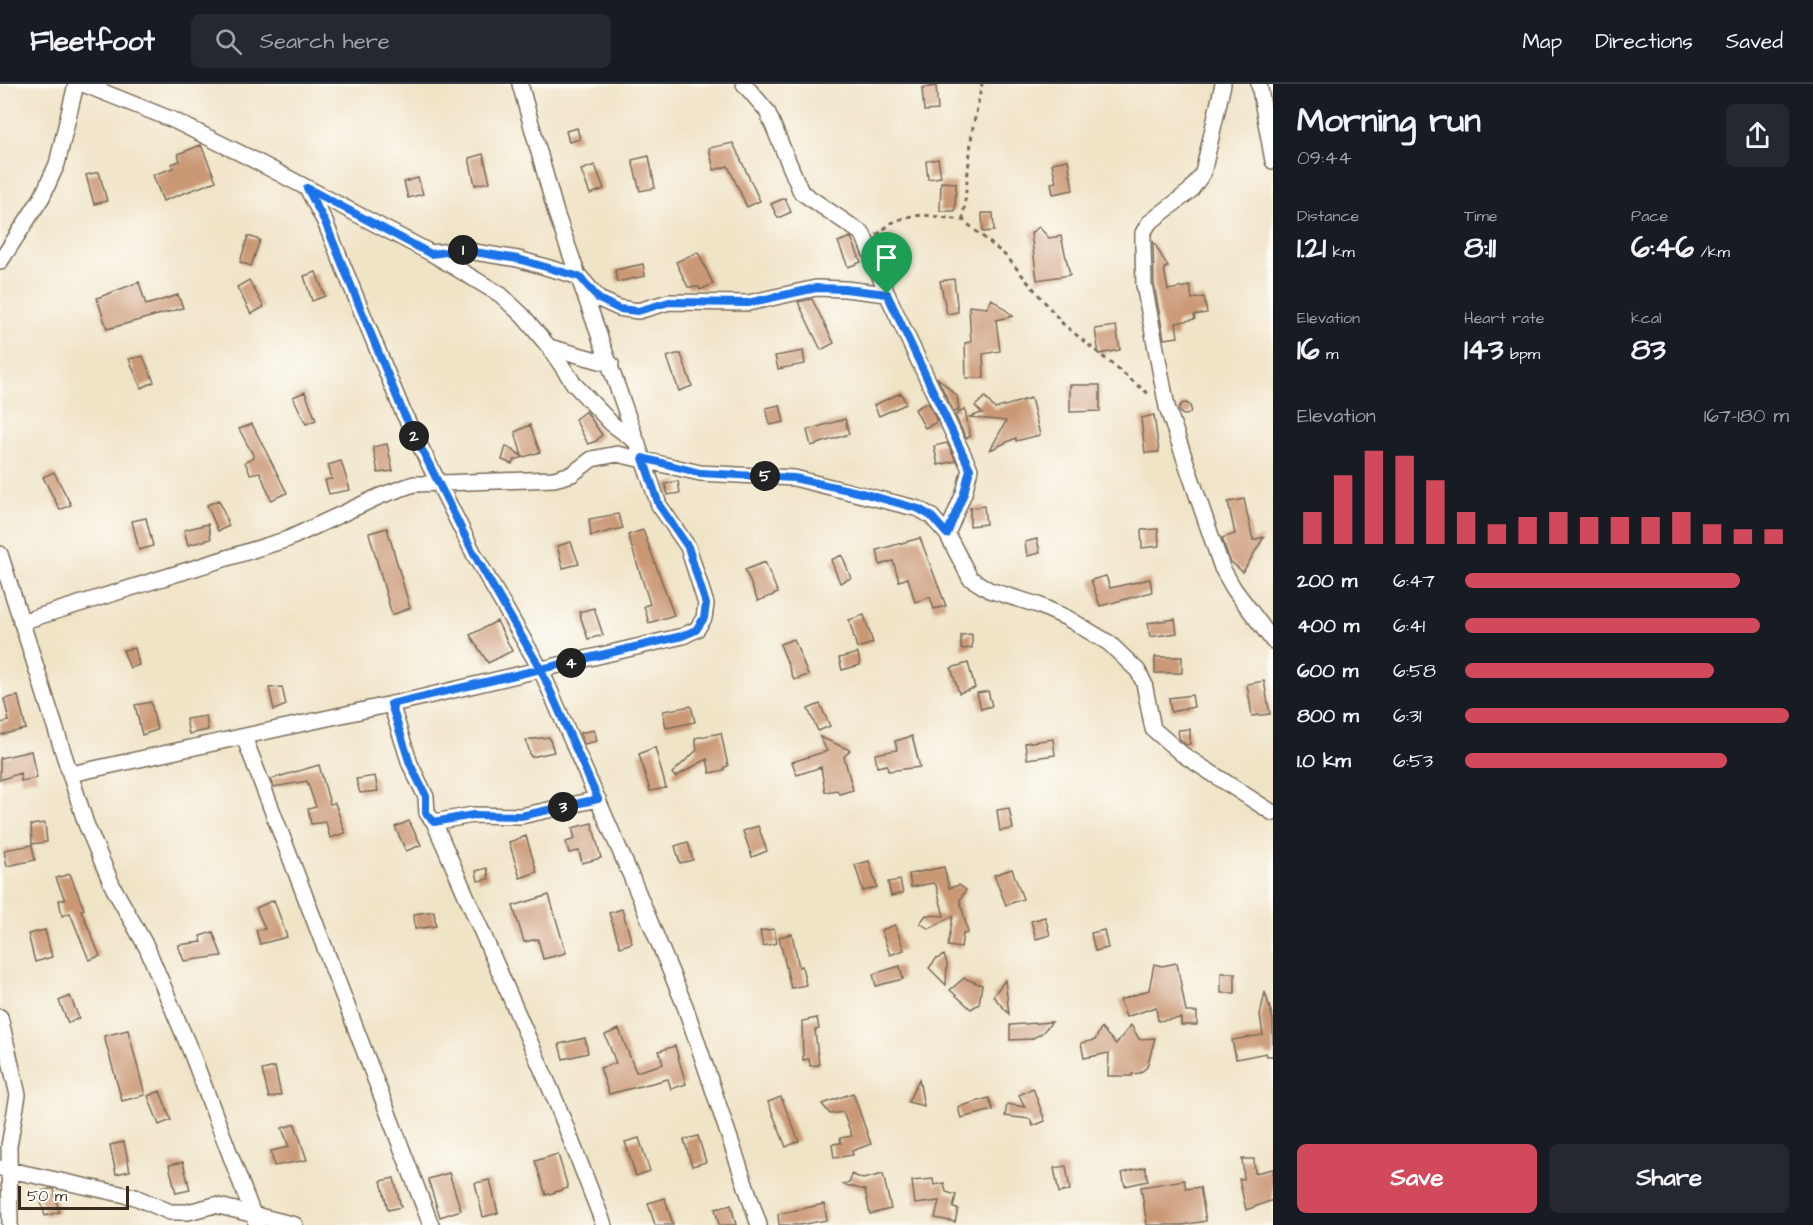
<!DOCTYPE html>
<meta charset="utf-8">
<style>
body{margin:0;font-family:"Architects Daughter",sans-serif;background:#242831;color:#f1f3f6;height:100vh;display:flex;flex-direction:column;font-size:22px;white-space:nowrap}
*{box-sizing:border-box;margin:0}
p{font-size:20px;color:#9ea1a6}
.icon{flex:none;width:33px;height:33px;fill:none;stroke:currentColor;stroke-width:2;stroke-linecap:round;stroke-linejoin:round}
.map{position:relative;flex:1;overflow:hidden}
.panel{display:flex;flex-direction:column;background:#171b24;width:540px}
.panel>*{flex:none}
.scale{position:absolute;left:18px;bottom:15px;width:111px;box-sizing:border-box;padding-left:6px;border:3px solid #3b2a1e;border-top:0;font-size:16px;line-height:21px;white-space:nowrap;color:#3b2a1e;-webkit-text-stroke:4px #fdfcf7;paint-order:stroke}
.pin{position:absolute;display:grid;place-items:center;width:51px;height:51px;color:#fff;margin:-62px -26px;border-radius:50% 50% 50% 0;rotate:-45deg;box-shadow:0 0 6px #0007}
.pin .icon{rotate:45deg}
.km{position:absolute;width:30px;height:30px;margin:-15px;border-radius:50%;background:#222;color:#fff;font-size:16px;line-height:30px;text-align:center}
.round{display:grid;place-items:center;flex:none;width:63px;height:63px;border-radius:9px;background:#242831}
.head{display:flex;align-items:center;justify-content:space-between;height:102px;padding:0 24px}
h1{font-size:33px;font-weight:700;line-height:45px}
.figures{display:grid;grid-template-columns:repeat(3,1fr);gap:9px;height:102px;padding:6px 24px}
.figures div{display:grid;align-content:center}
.figures b{font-size:30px;font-weight:700}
.figures small{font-size:16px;font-weight:400}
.figures p{font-size:16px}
.chart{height:168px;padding:12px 24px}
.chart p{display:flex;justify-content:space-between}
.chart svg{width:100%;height:108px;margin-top:6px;stroke:#d1495b;stroke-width:6}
.primary-button{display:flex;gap:12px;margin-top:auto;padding:12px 24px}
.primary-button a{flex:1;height:69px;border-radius:9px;background:#d1495b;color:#fff;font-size:24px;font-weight:700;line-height:69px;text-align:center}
.primary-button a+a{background:#242831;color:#f1f3f6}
ul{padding:0 24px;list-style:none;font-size:20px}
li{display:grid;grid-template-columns:96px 72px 1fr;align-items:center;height:45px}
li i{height:15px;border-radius:8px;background:#d1495b}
header{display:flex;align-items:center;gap:36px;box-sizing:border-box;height:84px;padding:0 30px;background:#171b24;border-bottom:2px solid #363941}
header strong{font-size:28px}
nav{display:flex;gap:33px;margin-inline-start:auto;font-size:21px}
.search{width:420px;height:54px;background:#242831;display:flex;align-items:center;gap:15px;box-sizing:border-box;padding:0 21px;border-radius:9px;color:#9ea1a6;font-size:22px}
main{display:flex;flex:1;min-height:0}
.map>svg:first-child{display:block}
.building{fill:#cb9876}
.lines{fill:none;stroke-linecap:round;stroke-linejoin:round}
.street-casing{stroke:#7a6b59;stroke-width:18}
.path{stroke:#7a6b59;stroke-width:3;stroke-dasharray:4.5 4.5;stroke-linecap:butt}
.street{stroke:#fff;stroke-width:15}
.route-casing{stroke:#fff;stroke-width:12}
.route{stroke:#1a73e8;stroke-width:8}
</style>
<header>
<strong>Fleetfoot</strong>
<div class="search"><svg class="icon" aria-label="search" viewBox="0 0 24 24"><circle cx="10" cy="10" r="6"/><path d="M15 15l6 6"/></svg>Search here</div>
<nav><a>Map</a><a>Directions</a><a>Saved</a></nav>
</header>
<main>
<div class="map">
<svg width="1273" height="1141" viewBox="0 0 1273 1141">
<rect width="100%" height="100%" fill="#fdfcf7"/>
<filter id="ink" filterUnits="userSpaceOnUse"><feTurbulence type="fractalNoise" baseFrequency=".0167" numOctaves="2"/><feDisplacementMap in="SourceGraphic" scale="12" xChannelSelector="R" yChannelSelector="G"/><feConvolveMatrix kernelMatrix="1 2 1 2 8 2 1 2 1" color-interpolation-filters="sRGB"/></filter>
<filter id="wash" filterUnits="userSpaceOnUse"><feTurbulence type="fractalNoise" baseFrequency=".008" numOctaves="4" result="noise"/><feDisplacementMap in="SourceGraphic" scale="24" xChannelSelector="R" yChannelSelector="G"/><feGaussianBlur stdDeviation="1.35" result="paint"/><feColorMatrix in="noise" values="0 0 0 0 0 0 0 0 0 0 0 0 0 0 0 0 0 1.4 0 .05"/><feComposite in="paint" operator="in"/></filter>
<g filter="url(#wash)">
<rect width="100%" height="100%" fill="#f0e4c7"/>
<g id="blocks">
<path class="building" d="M936 2 938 26 924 27 922 4Z
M577 44 580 55 569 58 566 47Z
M733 59 760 117 747 123 728 82 714 86 709 64Z
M201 61 216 97 163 117 153 91 173 84 171 80 180 77 178 70Z
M483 70 490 98 475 101 469 74Z
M649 72 655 104 640 107 632 76Z
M938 75 941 93 928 95 926 77Z
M1068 76 1073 106 1053 110 1051 99 1056 98 1052 79Z
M595 81 604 105 590 110 581 86Z
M99 88 107 117 94 120 86 91Z
M418 94 423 110 408 114 404 98Z
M941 98 956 99 955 127H940Z
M785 114 791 128 778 134 771 120Z
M982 129H993L994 147 983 148Z
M1039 143 1049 154 1061 152 1070 191 1037 196 1031 149Z
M248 152 260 156 251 182 240 178Z
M851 153 861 178 848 183 838 158Z
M1153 157 1168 183 1164 184 1168 206 1190 202 1192 215 1204 213 1207 229 1194 231 1195 235 1176 239 1178 253 1164 255 1154 200Z
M698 168 713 200 700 206 699 203H688L676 178Z
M643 180 645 192 617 198 615 186Z
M316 188 325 212 312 217 304 192Z
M954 195 958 228 947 230 940 197Z
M249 196 264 223 251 230 237 203Z
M139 198 146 221 178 211 183 224 107 245 97 214Z
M812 215 834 259 821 266 798 218Z
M992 215 1013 232 996 236 1000 267 983 270 984 294H966L965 259 971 258 969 222 987 224Z
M1116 242 1120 266 1099 270 1095 245Z
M803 267 805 280 778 285 775 272Z
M676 270H681L692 302 679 307 667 273Z
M143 272 154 298 141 304 129 275Z
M937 293 957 312 959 326 954 328Z
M1070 301H1100V327L1070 328Z
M305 308 316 336 306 340 293 313Z
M901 309 906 320 879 332 874 321Z
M985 313 995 325 1031 314 1040 351 1016 357V354L990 366 1006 337 969 333 982 329 975 322Z
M928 318 937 338 925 344 915 325Z
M1179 325a6 6 0 1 1 12 0a6 6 0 1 1-12 0Z
M780 321 784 338 770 341 766 324Z
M965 325 970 353 966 354 955 331Z
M586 327 602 351 596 357 588 360 575 335Z
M1154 331 1159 368 1145 369 1141 334Z
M845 335 849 350 811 362 807 346Z
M252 340 287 409 271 416 260 388 250 390 245 378 254 373 239 345Z
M530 341 540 368 514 376 512 380 502 376 506 362 522 372 515 348Z
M947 359 956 377 938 381 934 362Z
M387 360 393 387 378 389 373 363Z
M341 377 350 406 329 410 325 396 332 395 328 381Z
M54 388 71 421 60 426 43 393Z
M678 397 680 409 668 411 665 400Z
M1244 415 1253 456 1264 453 1243 488 1230 477 1222 454 1235 450 1228 418Z
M219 416 229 442 218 447 207 421Z
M984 422 986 440 970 442V424Z
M618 430 623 444 591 452 589 435Z
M146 434 153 462 139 466 132 437Z
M208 440 211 455 188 461 184 446Z
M387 444 410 524 392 531 369 449Z
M1158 445 1159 462 1142 464 1141 446Z
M643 446 674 531 649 539 644 522 650 520 628 451Z
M920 454 946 522 934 525 930 513 915 518 908 494 899 497 893 477 880 481 877 466Z
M1037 455 1040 469 1027 472 1025 458Z
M571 458 579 480 563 484 557 462Z
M842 471 851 494 840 499 831 476Z
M765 478 778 509 758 517 745 486Z
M1106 492 1110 504 1150 495 1152 508 1100 522 1091 496Z
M594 524 603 551 588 555 579 528Z
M864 531 873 559 857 564 849 536Z
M1175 535 1177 549 1150 553 1148 539Z
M497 537 512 567 488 579 470 551Z
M972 550V564L961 565V551Z
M794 555 808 591 794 596 780 560Z
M135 564 139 581 130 584 123 566Z
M858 569 860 581 842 586 839 574Z
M1155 573H1182V589H1155Z
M968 579 975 604 959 609 951 584Z
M1264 597 1270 630 1252 632 1247 600Z
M282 603 286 621 274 626 269 604Z
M988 607 992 622 981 625 977 609Z
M1192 611 1194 623 1171 628 1169 614Z
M18 612 26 645 0 651V639L9 637 4 615Z
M151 618 157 646 142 651 135 621Z
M820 620 830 642 818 647 808 625Z
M691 622 695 638 666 644 663 627Z
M206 632 208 646 189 650 186 635Z
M1190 645V660L1186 661 1179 654 1178 646Z
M594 646 597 657 584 660 580 649Z
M721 649 728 682 724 683V686L710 689 707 675 675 693 672 689 697 666 695 654Z
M912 652 920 683 888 687 887 681 877 683 875 670 897 666 895 657Z
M549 653 554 668 531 673 526 656Z
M820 653 850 666 844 673 853 706 839 710 837 706 825 708 821 683 797 691 792 678 827 667Z
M1053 655 1055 671 1027 675 1025 659Z
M655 663 666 704 650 707 639 670Z
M31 667 37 694 21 697 20 689 0 696V674Z
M319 681 330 720 335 719 345 749 330 754 326 738 311 740 308 725 316 723 307 697 274 703 271 695Z
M375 692 378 707 360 709 356 695Z
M1009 724 1013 745 1000 747 997 726Z
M409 737 421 761 406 767 395 743Z
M45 739 47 758 32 760 31 741Z
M592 739 601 774 582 779 579 767 569 769 566 758 575 755 572 744Z
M758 742 767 767 752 773 743 747Z
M526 752 537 788 520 794 509 758Z
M688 758 693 776 680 779 675 762Z
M32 761 35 776 7 782 4 766Z
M869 777 877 803 863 807 855 781Z
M944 783 949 804 959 801 966 806 960 816 968 849 963 850 961 864 948 862 953 832 929 845 920 839 926 831 944 832 936 801 933 799 911 803 909 790Z
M487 784 489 795 478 797 476 787Z
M1012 785 1023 815 1006 821 994 791Z
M70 790 84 825 81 826 100 872 89 876 70 829 62 832 59 816H65L56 794Z
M900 796 903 809 891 812 888 798Z
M549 811 566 869 543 875 538 855 524 858 513 822Z
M274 816 287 853 260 860 256 846 265 845 256 824Z
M622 825 632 859 620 863 609 829Z
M434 827 436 842 415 845 414 830Z
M1045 833 1050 851 1036 855 1031 837Z
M895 841 904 866 890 871 881 846Z
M774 845 777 859 763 862 760 847Z
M45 846 52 873 35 878 28 850Z
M1104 846 1108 864 1095 867 1091 849Z
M213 848 222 872 184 877 178 861 202 858 200 852Z
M792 850 799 883 802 882 806 901 791 904 779 853Z
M944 871 947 880 946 901 929 884 936 875Z
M1177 879 1186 928H1197V941H1181V934L1158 937 1156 923 1126 933 1120 916 1149 906 1154 880 1162 882Z
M900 882 903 895 876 902 873 890Z
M1221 889H1235V909H1221Z
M964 894 982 901 979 920 971 925 950 906Z
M1005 896 1009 930 993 912Z
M1265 908 1273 935V972H1267L1266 969 1236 975 1232 956 1263 951 1260 931Z
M70 912 79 934 68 939 59 917Z
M817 934 819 945 815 946 819 981 810 982 809 975 803 976 802 937Z
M1052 938 1041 950 1031 955 1010 956V941Z
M1131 941 1139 955 1155 954 1147 983 1140 989 1132 990V992H1108L1109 969 1084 974 1081 959 1095 956 1101 944 1116 960Z
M619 945 636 988 663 980 659 967 675 962 686 1000 671 1005 668 995 609 1010 600 984 616 979 605 951Z
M128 946 145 1011 122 1017 104 952Z
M585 954 588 969 563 975 559 960Z
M275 983 281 1011 269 1014 262 986Z
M919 995 924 1022 908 1018Z
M1033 1004 1045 1037 1033 1042 1030 1035 1005 1032 1007 1020 1025 1023 1019 1011Z
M160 1007 171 1036 159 1041 148 1012Z
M853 1009 871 1060 852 1067 853 1071 834 1074 832 1060 841 1059 840 1054 852 1052 843 1028 830 1030 822 1020Z
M781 1013 799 1057 786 1063 768 1018Z
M989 1014 993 1026 961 1034 958 1023Z
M295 1040 307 1076 274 1082 271 1067 289 1063 282 1044Z
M698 1052 706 1078 692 1082 684 1056Z
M639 1054 650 1087 636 1092 625 1058Z
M124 1058 130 1087 116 1090 110 1061Z
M558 1070 568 1104 546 1111 535 1077Z
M1242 1075H1254L1255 1089 1273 1085V1116L1246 1126 1239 1095H1244Z
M183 1078 190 1106 176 1109 169 1081Z
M1066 1082 1070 1106 1059 1109 1054 1084Z
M1145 1083 1148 1097 1125 1102 1122 1089Z
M449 1089 461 1126 440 1133 428 1095Z
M851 1090 863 1095 883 1090 891 1125 870 1130 865 1106 842 1100 850 1098Z
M394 1094 401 1123 388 1126 381 1097Z
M933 1095 934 1101 944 1099 946 1108 956 1111 953 1124 958 1125 955 1138 935 1134 939 1117 915 1120 912 1097Z
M490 1096 498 1129 483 1133 475 1099Z
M1184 1096 1186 1105 1200 1103 1206 1137 1183 1141H1147L1141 1103Z
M50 1105H54L59 1128 45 1132 38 1108Z
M665 1114 673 1141H655L648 1119Z
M824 1120 827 1136 800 1141H779L778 1130Z
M731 1121 736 1141H719L715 1125Z"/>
</g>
</g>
<g filter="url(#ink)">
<use href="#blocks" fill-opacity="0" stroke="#7a6b59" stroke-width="1.5"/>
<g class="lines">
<g class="street-casing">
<path id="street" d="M83 0 173 36 250 74 431 169 501 211 523 232 549 263 574 300 612 340 638 359
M744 0 767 27 801 108 863 150 887 210 970 385 964 409 947 450
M1223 0 1203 89 1190 107 1149 139 1143 149V162L1144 201 1167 323 1222 484 1234 505 1273 557
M1259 0 1273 77
M307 104 325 138 403 328 474 470 541 586 631 792 685 922 759 1141
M431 169 462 166 518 175 580 193 599 215 619 224 638 227 669 218 748 219 816 204 845 205 887 210
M0 178 42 113 57 80 76 0
M549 263 611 280
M0 470 86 740 113 803 147 864 191 968 257 1141
M21 538 288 455 380 412 414 400 554 395 572 390 592 375 617 370 700 389 794 394 919 425 931 432 947 450 970 494 989 506 1038 521 1067 534 1109 559 1138 587 1144 599 1153 645 1182 670 1273 729
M391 620 410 680 426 713 427 729 434 738 557 1020 604 1141
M244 653 431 1141
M71 690 415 615 683 552 697 545 704 534 706 520 688 463 659 421 556 129 520 0
M434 738 473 731 521 732 598 715
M0 933 18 1011 9 1062 10 1141
M0 1084 135 1113 170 1128H188L215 1121 295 1141"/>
</g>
<path class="path" d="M963 136 972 48 982 0
M877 151 891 139 906 133 924 131 963 136 1007 173 1063 240 1151 312"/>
<use href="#street" class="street"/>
</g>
</g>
<g class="lines" filter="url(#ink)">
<g class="route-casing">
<path id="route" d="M887 210 845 205 816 204 748 219 669 218 638 227 619 225 599 215 580 193 518 175 462 166 431 170 307 104 325 138 403 328 474 470 541 586 598 715 521 732 473 731 434 738 426 729V712L410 680 391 620 682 552 696 546 704 534 706 520 688 463 659 421 643 374 700 389 794 394 862 409 919 425 931 432 947 450 964 409 970 385 887 210"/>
</g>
<use href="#route" class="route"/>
</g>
</svg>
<div class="scale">50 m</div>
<div class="pin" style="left:887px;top:210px;background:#1e9e55"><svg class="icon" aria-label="arrive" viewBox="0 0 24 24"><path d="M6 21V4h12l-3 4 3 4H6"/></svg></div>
<b class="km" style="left:463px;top:166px">1</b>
<b class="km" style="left:414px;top:352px">2</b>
<b class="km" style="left:563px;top:723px">3</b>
<b class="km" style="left:571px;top:579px">4</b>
<b class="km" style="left:765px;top:392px">5</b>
</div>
<section class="panel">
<div class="head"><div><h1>Morning run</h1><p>09:44</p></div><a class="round"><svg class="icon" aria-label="share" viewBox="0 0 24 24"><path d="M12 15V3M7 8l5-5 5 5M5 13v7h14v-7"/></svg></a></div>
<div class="figures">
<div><p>Distance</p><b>1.21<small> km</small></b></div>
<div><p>Time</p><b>8:11</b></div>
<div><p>Pace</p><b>6:46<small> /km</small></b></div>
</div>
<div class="figures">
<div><p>Elevation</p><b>16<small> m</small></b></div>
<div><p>Heart rate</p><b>143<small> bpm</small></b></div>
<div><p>kcal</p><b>83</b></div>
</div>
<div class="chart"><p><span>Elevation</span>167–180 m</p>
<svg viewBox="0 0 160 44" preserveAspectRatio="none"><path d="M5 44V31M15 44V16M25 44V6M35 44V8M45 44V18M55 44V31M65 44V36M75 44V33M85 44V31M95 44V33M105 44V33M115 44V33M125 44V31M135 44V36M145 44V38M155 44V38"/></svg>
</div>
<ul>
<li><b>200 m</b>6:47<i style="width:85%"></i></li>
<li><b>400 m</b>6:41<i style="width:91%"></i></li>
<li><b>600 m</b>6:58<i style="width:77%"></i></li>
<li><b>800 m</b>6:31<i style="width:100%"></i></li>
<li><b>1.0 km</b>6:53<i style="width:81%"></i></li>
</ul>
<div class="primary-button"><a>Save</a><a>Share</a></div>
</section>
</main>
